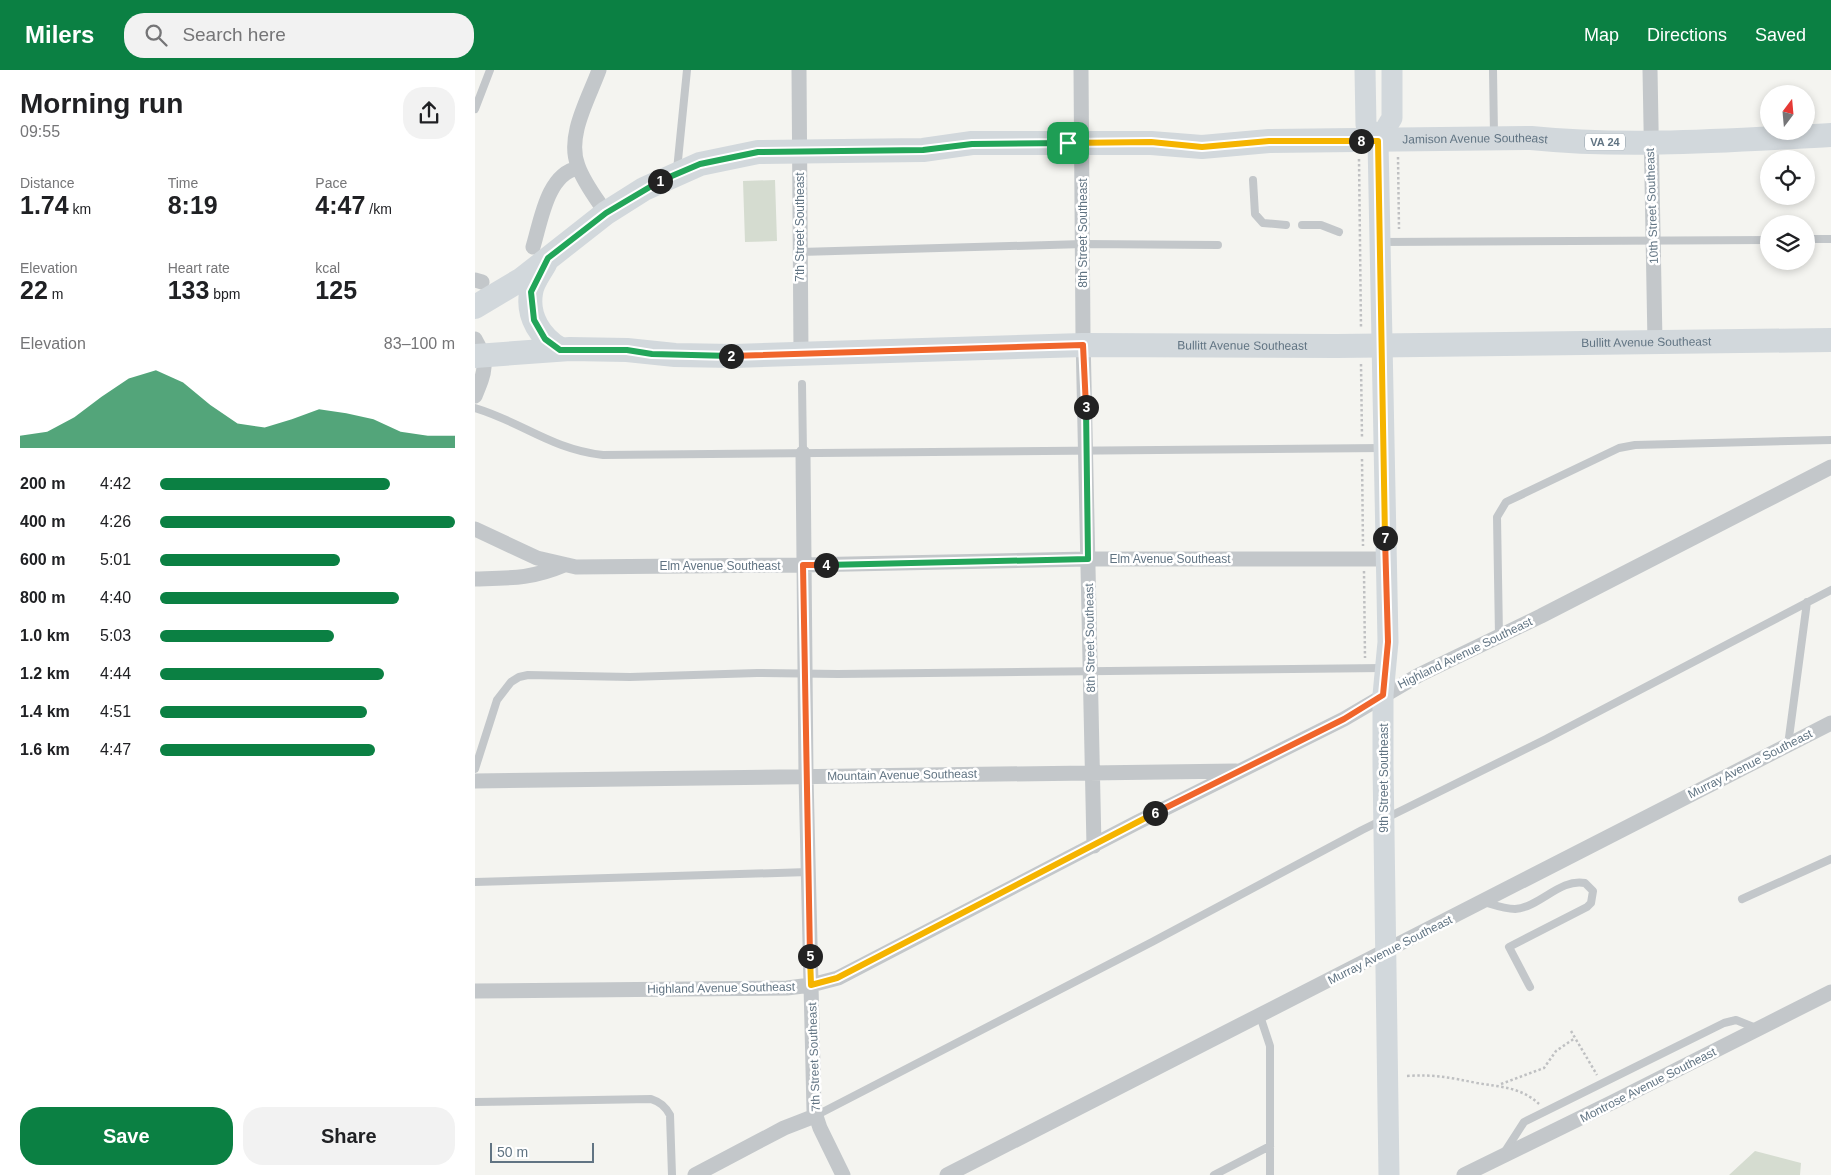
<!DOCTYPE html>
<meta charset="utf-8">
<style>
body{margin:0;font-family:Helvetica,sans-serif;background:#f2f2f2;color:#202124;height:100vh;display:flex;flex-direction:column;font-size:19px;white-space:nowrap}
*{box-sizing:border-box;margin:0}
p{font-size:16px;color:#757577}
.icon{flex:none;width:28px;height:28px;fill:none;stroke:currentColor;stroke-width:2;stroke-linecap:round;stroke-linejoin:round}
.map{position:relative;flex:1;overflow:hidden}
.details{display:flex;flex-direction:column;background:#fff;width:475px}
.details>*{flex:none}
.needle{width:32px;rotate:16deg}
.fabs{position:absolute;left:1285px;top:15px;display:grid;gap:10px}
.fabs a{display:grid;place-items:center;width:55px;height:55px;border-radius:50%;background:#fff;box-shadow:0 2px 8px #0003;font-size:25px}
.scale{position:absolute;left:15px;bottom:12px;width:104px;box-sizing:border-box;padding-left:5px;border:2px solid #617483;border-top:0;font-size:14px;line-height:18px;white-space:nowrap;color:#617483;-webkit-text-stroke:4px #fff;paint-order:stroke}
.pin{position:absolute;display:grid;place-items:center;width:42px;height:42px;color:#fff;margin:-21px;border-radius:10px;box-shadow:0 2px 8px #0006}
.km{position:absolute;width:25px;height:25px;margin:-12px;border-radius:50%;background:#222;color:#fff;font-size:14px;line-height:25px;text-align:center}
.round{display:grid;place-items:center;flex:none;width:52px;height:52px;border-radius:20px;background:#f2f2f2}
.summary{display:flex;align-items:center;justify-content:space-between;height:85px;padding:0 20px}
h1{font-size:28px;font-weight:700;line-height:38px}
.figures{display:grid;grid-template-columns:repeat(3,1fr);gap:8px;height:85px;padding:5px 20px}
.figures div{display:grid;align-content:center}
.figures b{font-size:25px;font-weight:700}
.figures small{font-size:14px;font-weight:400}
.figures p{font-size:14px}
.chart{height:140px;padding:10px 20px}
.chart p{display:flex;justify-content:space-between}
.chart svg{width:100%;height:90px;margin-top:5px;fill:#0b8043;opacity:.7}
.cta{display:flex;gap:10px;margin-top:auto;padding:10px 20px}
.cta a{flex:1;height:58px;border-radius:20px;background:#0b8043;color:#fff;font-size:20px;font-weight:700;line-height:58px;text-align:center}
.cta a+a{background:#f2f2f2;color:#202124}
ul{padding:0 20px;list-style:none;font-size:16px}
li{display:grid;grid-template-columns:80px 60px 1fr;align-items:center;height:38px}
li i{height:12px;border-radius:6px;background:#0b8043}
header{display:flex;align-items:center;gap:30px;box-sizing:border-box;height:70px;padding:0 25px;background:#0b8043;color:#fff}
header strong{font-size:24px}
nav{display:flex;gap:28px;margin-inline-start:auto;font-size:18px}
.search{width:350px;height:45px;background:#f2f2f2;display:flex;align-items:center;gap:12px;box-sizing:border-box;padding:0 18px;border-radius:20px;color:#757577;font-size:19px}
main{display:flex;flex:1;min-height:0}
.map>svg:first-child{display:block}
.green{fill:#d5dcd0}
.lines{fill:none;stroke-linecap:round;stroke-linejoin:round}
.path{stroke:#bfc0c2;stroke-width:2.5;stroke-dasharray:2.5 2.5;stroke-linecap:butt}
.lane{stroke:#c3c7ca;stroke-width:8}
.street{stroke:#c3c7ca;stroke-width:15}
.secondary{stroke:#d2d8dc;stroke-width:21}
.primary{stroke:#d2d8dc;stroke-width:24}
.split-1-casing{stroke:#fff;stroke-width:10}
.split-2-casing{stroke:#fff;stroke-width:10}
.split-3-casing{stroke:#fff;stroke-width:10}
.split-4-casing{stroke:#fff;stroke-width:10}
.split-5-casing{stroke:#fff;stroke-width:10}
.split-6-casing{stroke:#fff;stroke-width:10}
.split-7-casing{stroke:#fff;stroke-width:10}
.split-8-casing{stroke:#fff;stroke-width:10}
.split-9-casing{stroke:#fff;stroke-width:10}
.split-1{stroke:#22a559;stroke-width:6}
.split-2{stroke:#22a559;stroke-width:6}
.split-3{stroke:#f0652b;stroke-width:6}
.split-4{stroke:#22a559;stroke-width:6}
.split-5{stroke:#f0652b;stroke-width:6}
.split-6{stroke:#f5b400;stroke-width:6}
.split-7{stroke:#f0652b;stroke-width:6}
.split-8{stroke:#f5b400;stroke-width:6}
.split-9{stroke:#f5b400;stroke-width:6}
.labels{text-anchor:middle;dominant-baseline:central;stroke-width:5;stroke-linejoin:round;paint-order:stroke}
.shield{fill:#fff;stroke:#909ea8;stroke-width:1}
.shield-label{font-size:11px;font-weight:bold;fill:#617483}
.street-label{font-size:12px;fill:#617483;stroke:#fff}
</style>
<header>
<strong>Milers</strong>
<div class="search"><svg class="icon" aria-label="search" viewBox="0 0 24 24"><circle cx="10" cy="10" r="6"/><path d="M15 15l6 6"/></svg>Search here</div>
<nav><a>Map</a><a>Directions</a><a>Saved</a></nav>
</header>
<main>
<section class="details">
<div class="summary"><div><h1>Morning run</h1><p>09:55</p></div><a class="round"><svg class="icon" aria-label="share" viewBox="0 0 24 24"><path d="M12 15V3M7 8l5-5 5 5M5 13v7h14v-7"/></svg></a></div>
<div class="figures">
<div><p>Distance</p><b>1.74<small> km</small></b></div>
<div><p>Time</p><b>8:19</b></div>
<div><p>Pace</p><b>4:47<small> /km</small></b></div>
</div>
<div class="figures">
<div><p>Elevation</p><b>22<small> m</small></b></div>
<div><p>Heart rate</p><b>133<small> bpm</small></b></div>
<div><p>kcal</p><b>125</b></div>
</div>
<div class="chart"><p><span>Elevation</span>83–100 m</p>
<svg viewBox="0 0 160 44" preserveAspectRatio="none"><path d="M0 44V38L10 36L20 29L30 19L40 10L50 6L60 12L70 23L80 32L90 34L100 30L110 25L120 27L130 30L140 36L150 38L160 38V44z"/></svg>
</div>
<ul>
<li><b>200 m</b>4:42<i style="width:78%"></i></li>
<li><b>400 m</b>4:26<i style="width:100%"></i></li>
<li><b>600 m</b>5:01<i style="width:61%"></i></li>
<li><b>800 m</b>4:40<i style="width:81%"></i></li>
<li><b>1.0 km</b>5:03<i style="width:59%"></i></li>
<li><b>1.2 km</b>4:44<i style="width:76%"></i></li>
<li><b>1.4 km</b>4:51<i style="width:70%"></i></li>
<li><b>1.6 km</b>4:47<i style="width:73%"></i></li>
</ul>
<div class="cta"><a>Save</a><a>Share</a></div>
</section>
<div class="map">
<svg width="1356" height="1105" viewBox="0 0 1356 1105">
<rect width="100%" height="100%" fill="#f4f4f0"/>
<path class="green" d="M300 110 302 171 270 172 268 111Z
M1280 1081 1326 1093 1325 1105H1254Z"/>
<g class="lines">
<path class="path" d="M923 87 924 159
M884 89 886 258
M886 294 887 368
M887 389 888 476
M889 501 890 588
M1096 961 1122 1005
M932 1006C959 1004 977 1008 1002 1013 1025 1017 1046 1017 1064 1034
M1026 1014 1069 998 1081 981 1100 968"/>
<path class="lane" d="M1018 0 1019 65
M0 39 15 0
M202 100 212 0
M778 110 780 144 788 153 811 155
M827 155H846L864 162
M1331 169H1356
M906 172 1294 170
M325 182 608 174 743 175
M327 314 328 383
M0 338C47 352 76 379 128 385L908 378
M1024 566 1022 447 1031 432 1144 378 1160 375 1356 370
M1313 675 1332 532
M0 699 22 630 36 612 44 607 53 605 155 607 282 603 363 604 909 598
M0 812C111 809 222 805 333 802
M1267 829 1356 789
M1009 832C1019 835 1030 839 1040 839 1065 837 1085 808 1110 813L1118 821 1116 833 1112 837 1034 877 1055 917
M785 946 795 976V1105
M0 1032 176 1029C185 1032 190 1036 195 1045L197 1105
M340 1046 677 872 887 760 1071 669 1356 520
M1029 1083 1049 1052 1249 953 1261 950 1281 958
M739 1105 795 1076"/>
<path class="street" d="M124 0C114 28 91 66 103 96 109 113 121 128 131 143
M324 0 326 283
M606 0 608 266 619 776
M1175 0 1180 272
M58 177C66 151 72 104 103 98
M0 210 7 212
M0 269C14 293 10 302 0 326
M328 383 331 706 339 1040 345 1058 368 1105
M0 459 62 488 101 497 328 495 613 489H911
M0 509C35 508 56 509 89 495
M0 711 761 701
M0 921 312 918 336 915 363 908 661 753 869 649 944 605 1066 546 1356 397
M220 1105 309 1058 340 1046
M472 1105 1356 653
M989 1105 1138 1032 1356 922"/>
<path class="secondary" d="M890 0 891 55 903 71
M914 1105 908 695V625L913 572 903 71 917 48V0"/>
<g class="primary">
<path d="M70 194C65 203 57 213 56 223 52 247 66 268 85 279"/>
<path id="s1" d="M0 237 47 209 131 143 169 119 225 94 283 82 448 80 497 73H676L727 77 794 71 1056 68C1155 78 1257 70 1356 65"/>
<path id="s2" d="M0 286 95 279 152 280 200 285 259 286 608 275 862 276 1356 270"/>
</g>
</g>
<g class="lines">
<g class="split-1-casing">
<path id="split-1" d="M185 111 225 94 283 82 448 80 497 74 593 73"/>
</g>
<g class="split-2-casing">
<path id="split-2" d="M185 111 131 143 73 188 56 222 59 250 70 269 85 280H152L177 284 256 286"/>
</g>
<g class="split-3-casing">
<path id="split-3" d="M256 286 608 275 611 337"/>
</g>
<g class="split-4-casing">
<path id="split-4" d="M351 495 613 489 611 337"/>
</g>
<g class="split-5-casing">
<path id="split-5" d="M335 886 328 495H351"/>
</g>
<g class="split-6-casing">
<path id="split-6" d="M335 886 336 915 362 908 680 743"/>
</g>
<g class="split-7-casing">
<path id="split-7" d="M680 743 869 649 908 625 913 572 910 468"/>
</g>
<g class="split-8-casing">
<path id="split-8" d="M886 71H903L910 468"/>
</g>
<g class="split-9-casing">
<path id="split-9" d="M593 73 676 72 727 77 794 71H886"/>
</g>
<use href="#split-1" class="split-1"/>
<use href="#split-2" class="split-2"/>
<use href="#split-3" class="split-3"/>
<use href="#split-4" class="split-4"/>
<use href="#split-5" class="split-5"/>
<use href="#split-6" class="split-6"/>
<use href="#split-7" class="split-7"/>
<use href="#split-8" class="split-8"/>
<use href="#split-9" class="split-9"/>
</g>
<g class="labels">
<rect class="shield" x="1110" y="63.5" width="40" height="17" rx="4"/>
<g class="shield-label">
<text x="1130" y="72">VA 24</text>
</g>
<g class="street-label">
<text stroke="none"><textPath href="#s1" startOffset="1045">Jamison Avenue Southeast</textPath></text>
<text transform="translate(1177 136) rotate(-92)">10th Street Southeast</text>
<text transform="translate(325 157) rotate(-90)">7th Street Southeast</text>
<text transform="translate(608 163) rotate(-90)">8th Street Southeast</text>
<text stroke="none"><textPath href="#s2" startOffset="1172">Bullitt Avenue Southeast</textPath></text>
<text stroke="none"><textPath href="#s2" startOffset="768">Bullitt Avenue Southeast</textPath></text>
<text x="695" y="489">Elm Avenue Southeast</text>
<text x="245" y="496">Elm Avenue Southeast</text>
<text transform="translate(615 568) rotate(-91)">8th Street Southeast</text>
<text transform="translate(990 583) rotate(-26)">Highland Avenue Southeast</text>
<text transform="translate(1275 694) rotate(-27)">Murray Avenue Southeast</text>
<text transform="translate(427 705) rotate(-1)">Mountain Avenue Southeast</text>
<text transform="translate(909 708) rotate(-90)">9th Street Southeast</text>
<text transform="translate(915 880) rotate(-27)">Murray Avenue Southeast</text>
<text transform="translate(246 918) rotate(-1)">Highland Avenue Southeast</text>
<text transform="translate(339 987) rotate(-92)">7th Street Southeast</text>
<text transform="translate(1173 1015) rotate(-27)">Montrose Avenue Southeast</text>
</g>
</g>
</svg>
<div class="fabs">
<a><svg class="needle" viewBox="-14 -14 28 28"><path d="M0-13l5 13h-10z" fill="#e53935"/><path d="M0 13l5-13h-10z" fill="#757577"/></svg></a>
<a><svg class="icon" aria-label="locate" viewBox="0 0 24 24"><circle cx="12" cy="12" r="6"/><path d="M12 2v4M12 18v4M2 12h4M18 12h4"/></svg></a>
<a><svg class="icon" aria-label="layers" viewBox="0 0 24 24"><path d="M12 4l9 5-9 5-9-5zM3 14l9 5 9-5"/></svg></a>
</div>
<div class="scale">50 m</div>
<div class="pin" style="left:593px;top:73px;background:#1e9e55"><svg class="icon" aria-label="arrive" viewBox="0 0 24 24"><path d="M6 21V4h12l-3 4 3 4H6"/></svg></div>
<b class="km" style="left:185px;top:111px">1</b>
<b class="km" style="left:256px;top:286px">2</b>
<b class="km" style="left:611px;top:337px">3</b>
<b class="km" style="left:351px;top:495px">4</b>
<b class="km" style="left:335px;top:886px">5</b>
<b class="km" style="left:680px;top:743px">6</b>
<b class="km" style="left:910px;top:468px">7</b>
<b class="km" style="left:886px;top:71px">8</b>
</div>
</main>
